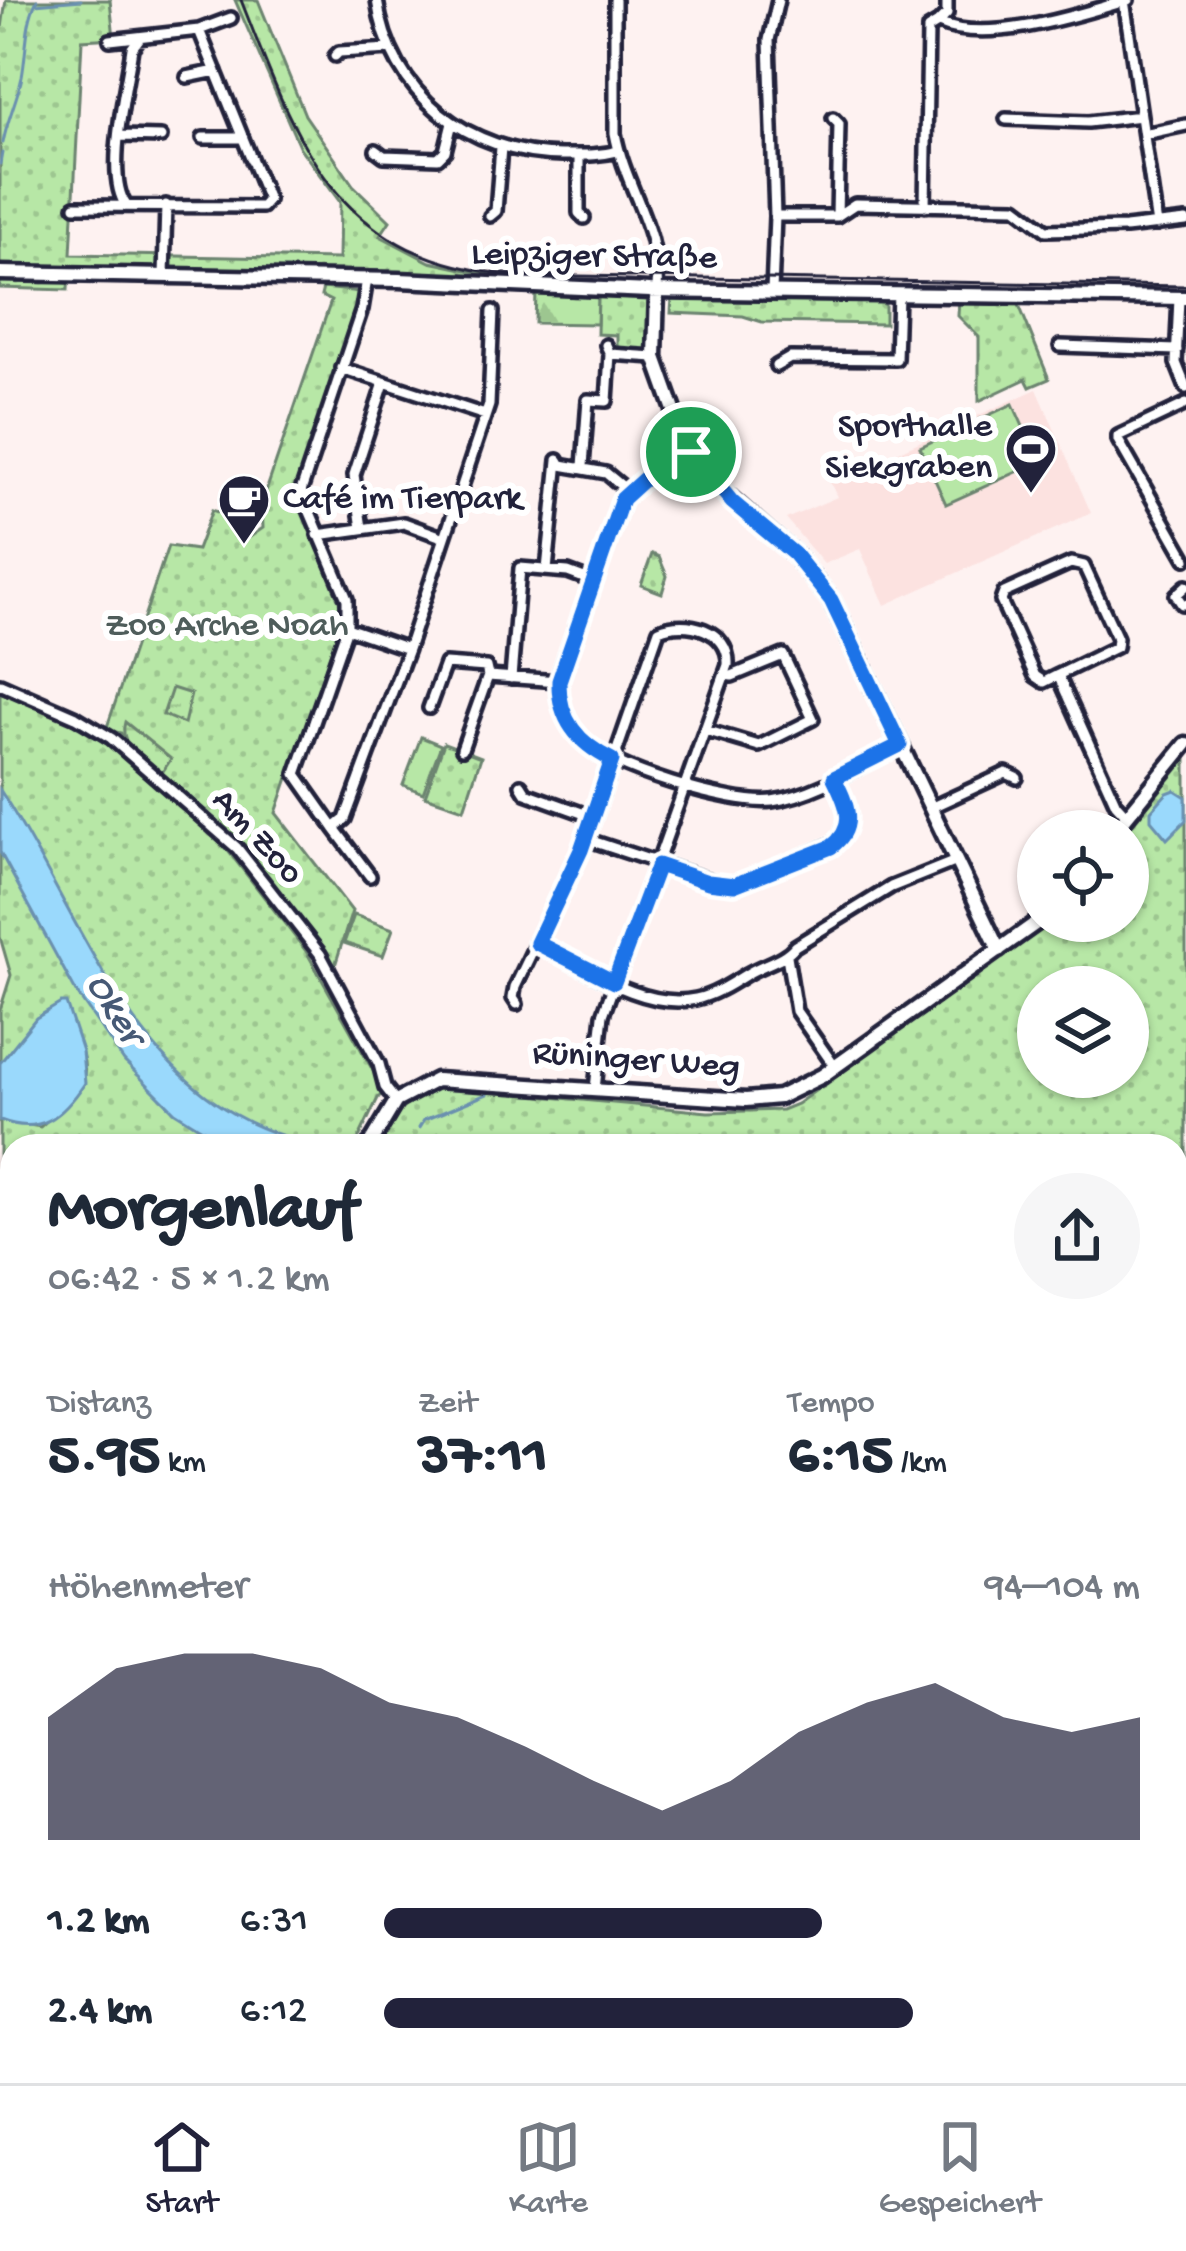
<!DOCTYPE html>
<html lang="de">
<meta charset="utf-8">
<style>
body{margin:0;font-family:"Gochi Hand",sans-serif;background:#f6f6f7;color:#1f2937;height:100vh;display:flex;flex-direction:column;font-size:45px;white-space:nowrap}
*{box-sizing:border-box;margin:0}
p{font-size:39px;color:#747a83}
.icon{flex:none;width:66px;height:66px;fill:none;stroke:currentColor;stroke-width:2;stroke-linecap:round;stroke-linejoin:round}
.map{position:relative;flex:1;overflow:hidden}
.drawer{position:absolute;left:0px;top:1134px;width:1188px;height:951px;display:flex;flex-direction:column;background:#fff;border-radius:36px 36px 0 0;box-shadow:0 3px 9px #0004}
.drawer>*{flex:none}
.controls{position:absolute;left:1017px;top:810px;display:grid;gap:24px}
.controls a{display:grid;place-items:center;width:132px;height:132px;border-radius:50%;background:#fff;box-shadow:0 3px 9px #0004;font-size:60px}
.pin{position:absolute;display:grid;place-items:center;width:102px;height:102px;color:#fff;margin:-51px;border:6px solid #fff;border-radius:50%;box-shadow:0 3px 12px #0007}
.round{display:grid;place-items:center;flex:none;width:126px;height:126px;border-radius:63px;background:#f6f6f7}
.head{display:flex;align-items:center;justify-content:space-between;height:204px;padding:0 48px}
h1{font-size:66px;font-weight:700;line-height:90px}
.stats{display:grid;grid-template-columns:repeat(3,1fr);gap:18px;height:204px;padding:12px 48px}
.stats div{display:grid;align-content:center}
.stats b{font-size:60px;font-weight:700}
.stats small{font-size:33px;font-weight:400}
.stats p{font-size:33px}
.chart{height:336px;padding:24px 48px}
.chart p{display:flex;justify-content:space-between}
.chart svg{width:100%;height:216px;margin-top:12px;fill:#22223b;opacity:.7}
ul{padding:0 48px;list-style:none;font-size:39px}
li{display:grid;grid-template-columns:192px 144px 1fr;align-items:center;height:90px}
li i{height:30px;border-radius:15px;background:#22223b}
.menu{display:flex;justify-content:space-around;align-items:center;height:168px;border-top:3px solid #e0e1e3;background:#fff;font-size:33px;color:#747a83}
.menu a{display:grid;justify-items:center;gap:6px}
.menu .active{color:#22223b}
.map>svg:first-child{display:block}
.built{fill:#fce2e0}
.industrial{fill:url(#industrial-furrows)}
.grass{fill:url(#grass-dots);stroke:#6c8470;stroke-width:3;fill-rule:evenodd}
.forest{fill:url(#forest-firs);stroke:#6c8470;stroke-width:3}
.wetland{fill:url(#wetland-marsh);stroke:#6c8470;stroke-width:3}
.garden{fill:#b7e7a6;stroke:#6c8470;stroke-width:3}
.water{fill:#9ad9fc;stroke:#6a90af;stroke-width:3}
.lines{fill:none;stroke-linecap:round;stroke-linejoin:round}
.stream{stroke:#6a90af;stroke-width:3}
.minor-casing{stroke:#22223b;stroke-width:18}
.tertiary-casing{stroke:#22223b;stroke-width:21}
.motorway-casing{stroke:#22223b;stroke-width:27}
.minor{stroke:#fff;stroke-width:9}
.tertiary{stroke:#fff;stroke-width:12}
.motorway{stroke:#fcde96;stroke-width:18}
.tram{stroke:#22223b;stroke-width:3}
.rail{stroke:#22223b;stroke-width:3}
.route-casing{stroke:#fff;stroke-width:24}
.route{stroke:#1a73e8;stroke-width:15}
.labels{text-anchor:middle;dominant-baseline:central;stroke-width:12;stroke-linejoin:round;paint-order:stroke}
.street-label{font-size:36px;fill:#22223b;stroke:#fff}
.poi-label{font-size:36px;fill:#22223b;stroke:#fff;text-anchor:end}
.park-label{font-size:36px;fill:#4f5d5b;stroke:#fff}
.water-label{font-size:39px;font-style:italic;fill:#465975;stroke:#fff}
</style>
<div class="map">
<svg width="1186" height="2083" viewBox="0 0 1186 2083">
<defs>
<pattern id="industrial-furrows" width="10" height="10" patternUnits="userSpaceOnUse" patternTransform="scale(3)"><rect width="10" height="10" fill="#fce2e0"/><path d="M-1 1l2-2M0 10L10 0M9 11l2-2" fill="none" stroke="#d8c2c1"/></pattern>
<pattern id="grass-dots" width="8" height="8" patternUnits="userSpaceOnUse" patternTransform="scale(3)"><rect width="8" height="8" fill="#b7e7a6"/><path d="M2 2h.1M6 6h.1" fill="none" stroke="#9dc690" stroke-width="1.8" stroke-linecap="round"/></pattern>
<pattern id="forest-firs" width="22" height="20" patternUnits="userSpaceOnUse" patternTransform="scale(3)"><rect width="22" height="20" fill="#b7e7a6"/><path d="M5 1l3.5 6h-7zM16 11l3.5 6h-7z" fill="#9dc690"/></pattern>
<pattern id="wetland-marsh" width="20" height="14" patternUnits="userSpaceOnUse" patternTransform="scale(3)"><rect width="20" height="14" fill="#b7e7a6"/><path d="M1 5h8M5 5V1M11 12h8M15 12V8" fill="none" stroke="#9dc690"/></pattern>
</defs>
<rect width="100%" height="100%" fill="#fef2f1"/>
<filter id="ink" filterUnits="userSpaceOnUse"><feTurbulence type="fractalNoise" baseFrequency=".00833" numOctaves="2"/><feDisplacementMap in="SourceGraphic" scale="24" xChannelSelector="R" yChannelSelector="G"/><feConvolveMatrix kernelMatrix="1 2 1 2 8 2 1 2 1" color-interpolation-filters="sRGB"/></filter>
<g filter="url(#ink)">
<path class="built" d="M1037 389 1091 513 885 605 860 549 824 564 786 519 837 497 830 482Z
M0 1675 11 1679 0 1716 12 1720V1807L0 1804Z
M1176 1995 1186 1998V2083H835L838 2073H1176Z"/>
<path class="industrial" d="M0 1219 12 1222V1537L0 1546Z"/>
<path class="grass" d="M6 0H110L114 38 82 40 71 254 339 259 340 202 300 148 235 0H258L305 115 353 185 390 221 380 236 430 262 496 276 495 287 69 273 68 290 0 288V42Z
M323 288 361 292 299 484V501L344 614 276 813 352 911 333 972 311 933 238 841 240 835 229 836 124 741 121 733 106 730 168 546 197 550 212 510 226 515 227 527 235 537H250L263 528 262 503 331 301 321 296Z
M598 294H653L652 353 617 351V335L597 334Z
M672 298 885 302V324L762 322 743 316 671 313Z
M959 298 1017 300 1049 379 1030 387 1026 379 979 401V337L958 316Z
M652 554 659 557 667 576 662 593 641 585Z
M0 687 107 739 229 852 306 951 385 1092 378 1098 355 1146H12V1204L0 1201V1120L40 1127C97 1078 92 1077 66 1009L0 1063V1010L11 975 0 937Z
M444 743 481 757 464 809 425 796Z
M1186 759V1279L1176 1289V1146H449L380 1140C394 1111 413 1094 444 1087L708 1112 782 1110 797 1104 1051 921H1128L1127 831ZM1038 987H1128V1077H1038Z
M354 915 393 929 383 956 344 943Z
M1186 1397V1518L1176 1515V1400Z"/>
<path class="forest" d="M536 293 598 294 597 324 535 323Z"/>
<path class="wetland" d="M172 688 191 694 184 724 163 715Z
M125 722 171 759 161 774C145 760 117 746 125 722Z"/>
<path class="garden" d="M1013 404 1039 462 946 504 920 447Z
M421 737 441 745 423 793 403 785Z"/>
<path class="water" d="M0 790C90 928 139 1118 327 1146H229L175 1112 124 1061 76 992 0 852Z
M1175 790 1186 797V820L1167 839 1151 820V811L1167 793Z
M61 1003H66L82 1051 85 1083C63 1116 41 1136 0 1120V1063L36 1018Z"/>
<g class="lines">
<path class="stream" d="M35 4 81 0
M3 143C7 120 17 100 22 77 27 51 25 24 37 0
M0 164 2 153
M419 1128 424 1120 487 1094
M0 1360 12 1365
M946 2073 947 2083"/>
<g class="minor-casing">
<path id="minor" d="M377 0C390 95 469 154 562 155 581 155 599 156 618 151
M615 0V133C625 189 661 228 657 291
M1124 0 1157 225
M938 23 947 14V0
M110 40 199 30 231 18
M335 56 339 52 390 49
M187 77 216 71
M833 118 839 124 837 216
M1006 119 1088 122 1141 116
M1144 134 1186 125
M120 136 161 137
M203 138H243
M376 150 384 156 438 158 445 151 452 123
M579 155V213L584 218
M126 205C104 177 127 85 132 48L139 39
M75 206 262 207 268 200 199 30
M925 206 928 29 938 23C987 45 1078 15 1128 0
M490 216 496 211 501 147
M775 216H837L855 204 1016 207 1046 230 1125 228 1186 221
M164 276 166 205
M772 292 775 216 769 40 778 0
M1179 298 1176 363 1186 388
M606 345 610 354 655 357
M1060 346 1177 350
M776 366 790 358 896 359 898 294
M341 368 485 415
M1186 404 1118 436V440L1186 559
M691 451 644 479 623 499 561 670C556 696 562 720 580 739 607 768 733 806 772 801 816 795 861 765 900 745
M583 466 588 400 607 401 610 354
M362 528 354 475 384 383
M318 535 404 523 442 537
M547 570 558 460 561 465 606 473 629 492
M1186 586 1176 595 1182 604H1186
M347 628 408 649
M1058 675 1116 647 1117 638 1084 566 1071 563 1004 593 1001 601 1035 676 1044 682 1058 675 1116 804 1127 816
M511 678 520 568 568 572 592 581
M0 684 76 717 111 738 237 848 320 954 379 1064 385 1087 396 1101
M429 708 445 664 486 667 488 676 559 681
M705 730 759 746 813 719 783 655 732 676 725 675
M462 749 488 676
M521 785 526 793 593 817
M930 808 1006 773 1017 778
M334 828 296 774 347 628V599L301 491 362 309 367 279
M586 839 725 885 749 880 839 841 849 816 834 778
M370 876 334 828 345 819 408 649 489 405 493 311
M537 943C582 965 642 1011 696 999 714 995 731 984 747 974 763 964 784 960 795 946L891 887 956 861
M787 956 796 1011 835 1067
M517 1004 513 998 515 987 586 839 659 630C686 618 730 630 728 665L603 1015 595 1089
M0 1571 12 1573
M1176 1649 1186 1646
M0 1872 12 1876
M324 2073 364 2083
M377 2083 380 2073
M469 2083 472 2073
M571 2083 574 2073 604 2083"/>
</g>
<g class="tertiary-casing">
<path id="tertiary" d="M0 273 399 280 650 291 1186 298
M657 291 655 357 685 441 719 488 794 554 831 600 999 950
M1115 831 1186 744
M369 1146 396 1101 436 1080 746 1100 779 1097 822 1076 1039 921
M0 1555 12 1546
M0 1664 12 1668
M1176 1985 1186 1988
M828 2083 831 2073"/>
</g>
<g class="motorway-casing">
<path id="motorway" d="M0 2045 12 2051
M61 2073 83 2083
M90 2073 112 2083"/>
</g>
<use href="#minor" class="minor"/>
<use href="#tertiary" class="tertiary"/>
<use href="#motorway" class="motorway"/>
<path class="tram" d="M241 0C298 146 336 261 516 275L1186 286"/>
<path class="rail" d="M0 1211 12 1215
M1176 1524 1186 1527"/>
</g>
</g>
<g class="lines" filter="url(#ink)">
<g class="route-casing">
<path id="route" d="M691 452 732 502 794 554 831 600 900 745 834 778C847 804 858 827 831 847L734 885 708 882 658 865 614 982 537 943 581 850 612 760C579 744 558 720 559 681L622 499 644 479Z"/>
</g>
<use href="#route" class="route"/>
</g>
<defs>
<g id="stadium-pin" transform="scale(2.7)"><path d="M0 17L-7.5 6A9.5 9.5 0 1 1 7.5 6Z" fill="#22223b" stroke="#fff"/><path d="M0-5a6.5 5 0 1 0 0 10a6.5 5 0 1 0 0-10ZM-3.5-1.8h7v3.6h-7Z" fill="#fff"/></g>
<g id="cafe-pin" transform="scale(2.7)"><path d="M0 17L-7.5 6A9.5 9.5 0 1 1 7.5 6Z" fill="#22223b" stroke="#fff"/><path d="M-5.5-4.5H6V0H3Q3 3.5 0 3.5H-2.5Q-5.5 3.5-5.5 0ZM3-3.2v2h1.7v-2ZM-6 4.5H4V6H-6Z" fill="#fff"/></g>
</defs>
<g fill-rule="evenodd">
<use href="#stadium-pin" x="1031" y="449"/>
<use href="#cafe-pin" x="244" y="500"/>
</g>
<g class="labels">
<g class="street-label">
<text transform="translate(594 258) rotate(1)">Leipziger Straße</text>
<text transform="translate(256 838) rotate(47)">Am Zoo</text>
<text transform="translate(636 1062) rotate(4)">Rüninger Weg</text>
</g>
<g class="poi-label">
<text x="992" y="428">Sporthalle<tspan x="992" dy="41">Siekgraben</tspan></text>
<text x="283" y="500" text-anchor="start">Café im Tierpark</text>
</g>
<g class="park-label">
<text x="227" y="627">Zoo Arche Noah</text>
</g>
<g class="water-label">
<text transform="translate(113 1010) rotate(58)">Oker</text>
</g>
</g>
</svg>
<div class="controls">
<a><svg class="icon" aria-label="locate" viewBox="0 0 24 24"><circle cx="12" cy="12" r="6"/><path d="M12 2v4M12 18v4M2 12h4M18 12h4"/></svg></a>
<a><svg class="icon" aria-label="layers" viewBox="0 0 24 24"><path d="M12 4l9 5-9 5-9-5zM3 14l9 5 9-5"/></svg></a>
</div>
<div class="pin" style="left:691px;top:452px;background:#1e9e55"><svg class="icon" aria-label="arrive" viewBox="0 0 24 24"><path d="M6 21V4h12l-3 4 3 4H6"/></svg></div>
<section class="drawer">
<div class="head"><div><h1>Morgenlauf</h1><p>06:42 · 5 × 1.2 km</p></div><a class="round"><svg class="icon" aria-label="share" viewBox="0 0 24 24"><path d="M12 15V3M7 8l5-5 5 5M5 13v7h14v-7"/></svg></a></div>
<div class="stats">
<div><p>Distanz</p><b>5.95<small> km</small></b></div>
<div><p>Zeit</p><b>37:11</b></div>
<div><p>Tempo</p><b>6:15<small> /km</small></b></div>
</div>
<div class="chart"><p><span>Höhenmeter</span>94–104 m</p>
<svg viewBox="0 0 160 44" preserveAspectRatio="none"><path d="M0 44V19L10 9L20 6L30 6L40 9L50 16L60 19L70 25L80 32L90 38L100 32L110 22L120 16L130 12L140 19L150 22L160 19V44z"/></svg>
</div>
<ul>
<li><b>1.2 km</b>6:31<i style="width:58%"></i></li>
<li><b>2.4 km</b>6:12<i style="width:70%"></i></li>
</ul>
</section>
</div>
<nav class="menu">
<a class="active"><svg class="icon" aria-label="home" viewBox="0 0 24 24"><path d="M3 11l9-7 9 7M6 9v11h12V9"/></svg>Start</a>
<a><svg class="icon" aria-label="map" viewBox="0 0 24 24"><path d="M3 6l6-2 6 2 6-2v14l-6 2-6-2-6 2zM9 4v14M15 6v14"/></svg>Karte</a>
<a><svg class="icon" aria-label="saved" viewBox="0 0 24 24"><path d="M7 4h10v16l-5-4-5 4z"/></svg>Gespeichert</a>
</nav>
